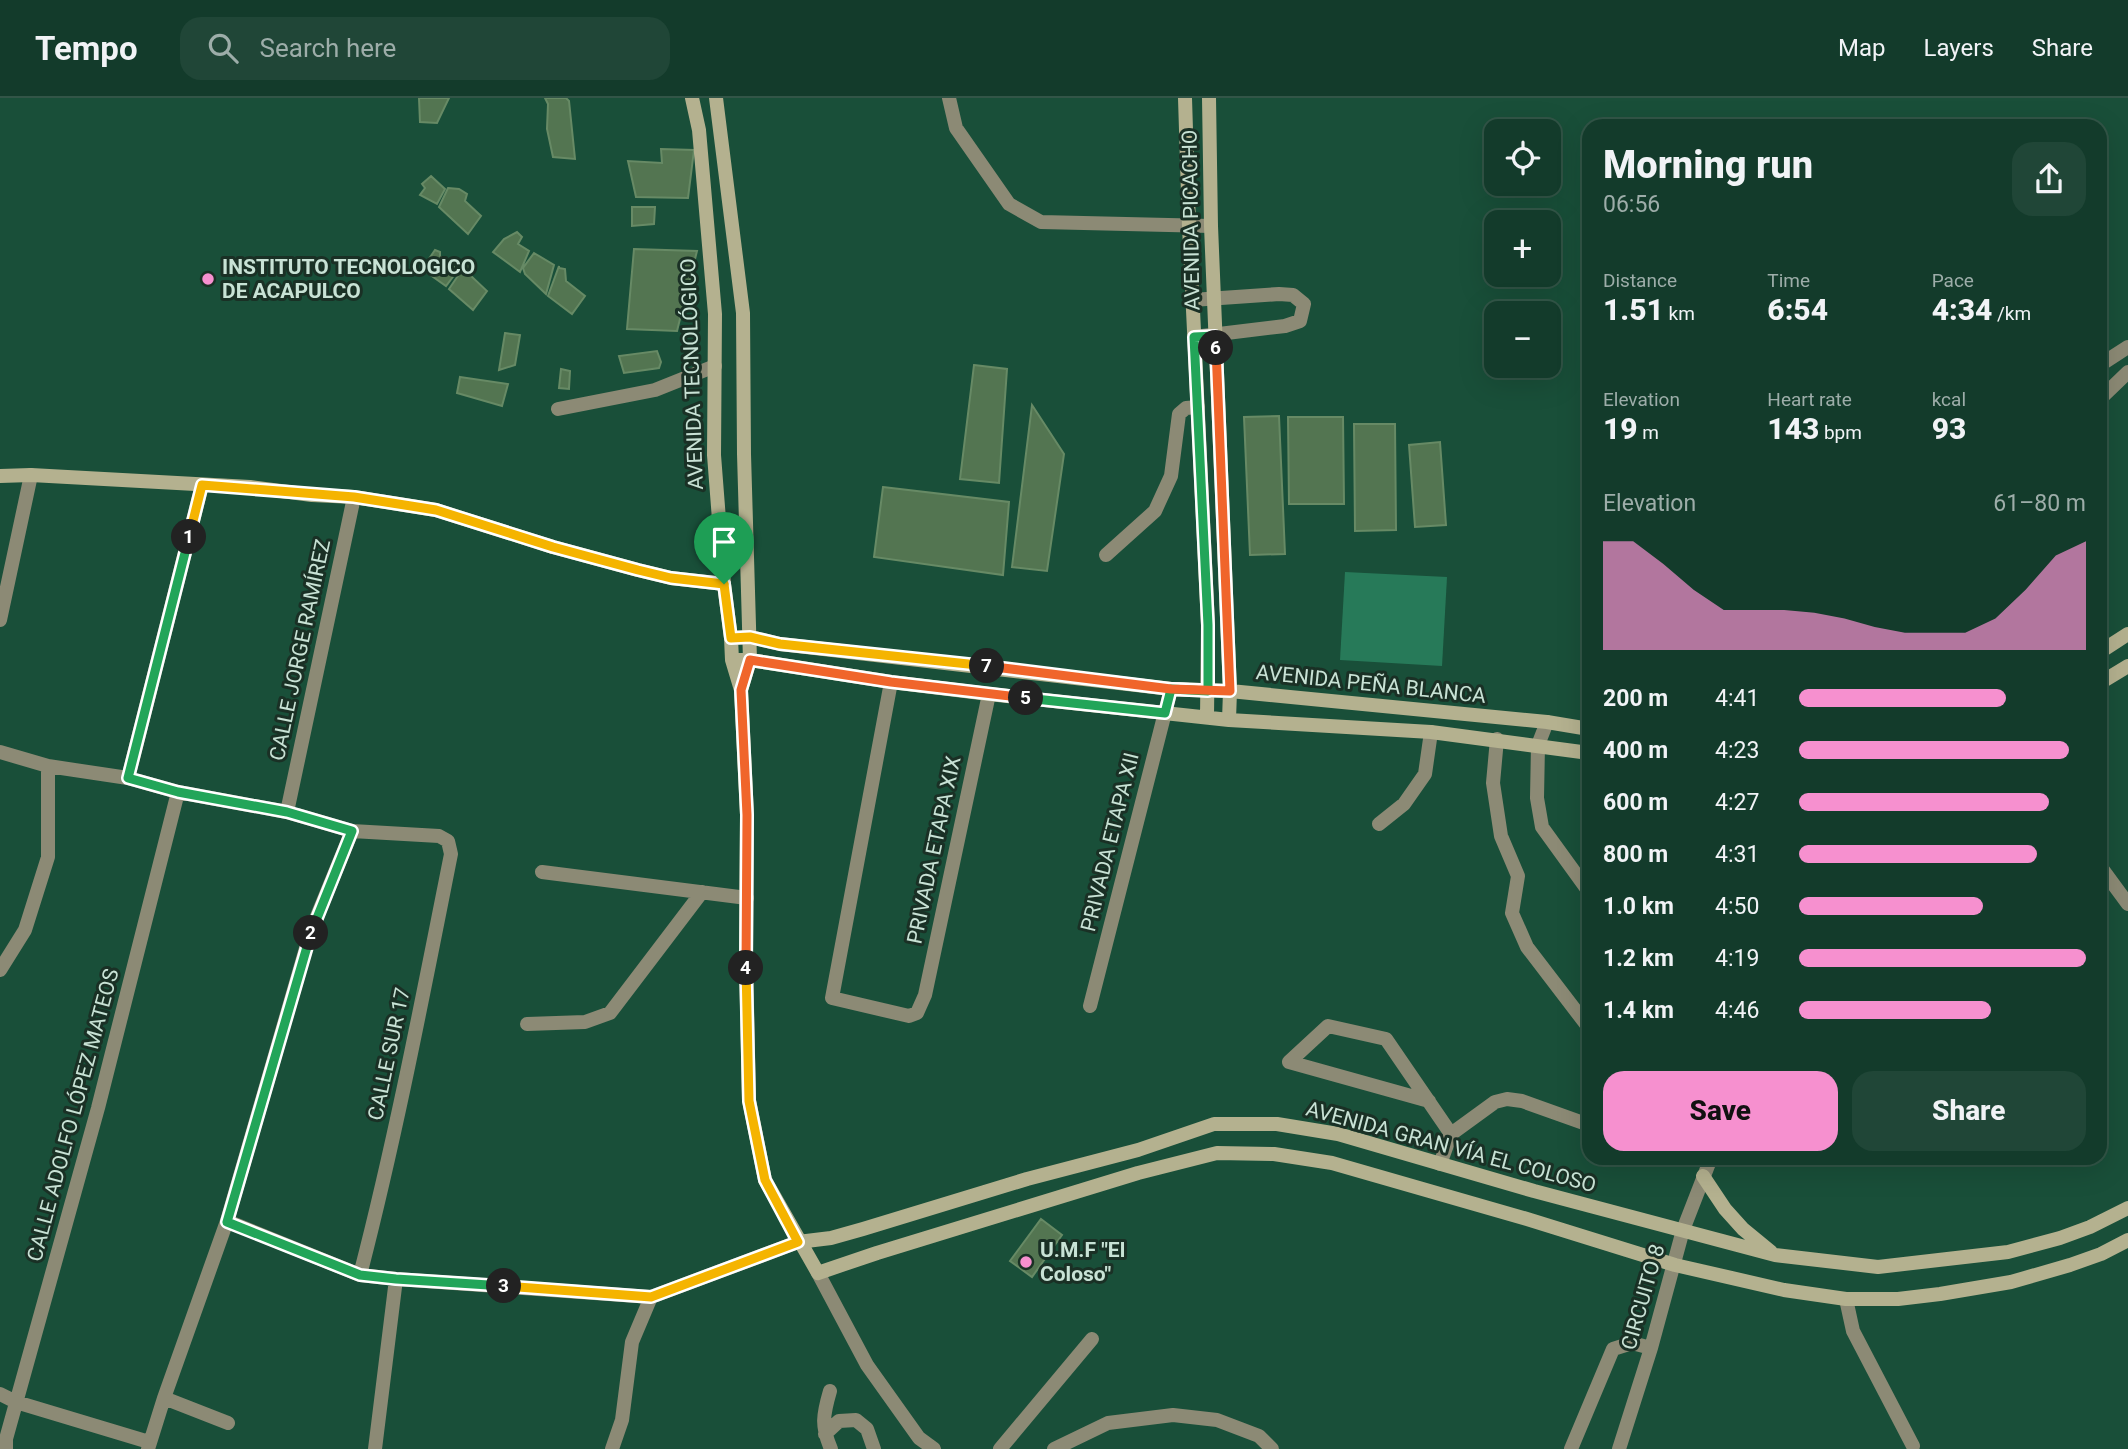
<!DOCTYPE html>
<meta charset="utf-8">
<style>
body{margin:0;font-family:Roboto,sans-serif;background:#204637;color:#f1f3f6;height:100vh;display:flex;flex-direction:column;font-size:26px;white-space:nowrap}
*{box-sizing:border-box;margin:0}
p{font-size:23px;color:#9dada9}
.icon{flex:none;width:38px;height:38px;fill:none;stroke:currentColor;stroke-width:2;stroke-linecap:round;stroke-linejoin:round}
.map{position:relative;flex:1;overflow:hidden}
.drawer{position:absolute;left:1582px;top:21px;width:525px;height:1046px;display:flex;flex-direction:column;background:#133b2b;border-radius:21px;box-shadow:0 7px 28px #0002,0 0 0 2px #325547}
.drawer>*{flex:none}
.controls{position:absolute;left:1484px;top:21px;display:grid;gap:14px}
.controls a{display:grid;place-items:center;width:77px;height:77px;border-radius:14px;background:#133b2b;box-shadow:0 7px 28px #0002,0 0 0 2px #325547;font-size:35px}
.pin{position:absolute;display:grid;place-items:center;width:60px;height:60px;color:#fff;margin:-72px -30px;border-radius:50% 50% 50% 0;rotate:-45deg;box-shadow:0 0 7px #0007}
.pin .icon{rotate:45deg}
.km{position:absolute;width:35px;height:35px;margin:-18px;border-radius:50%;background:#222;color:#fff;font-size:19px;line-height:35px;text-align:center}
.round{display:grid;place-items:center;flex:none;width:74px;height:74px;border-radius:21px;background:#204637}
.head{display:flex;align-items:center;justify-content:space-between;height:119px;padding:0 21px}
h1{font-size:38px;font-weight:800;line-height:52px}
.stats{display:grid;grid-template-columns:repeat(3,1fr);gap:10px;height:119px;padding:7px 21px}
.stats div{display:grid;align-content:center}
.stats b{font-size:30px;font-weight:800}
.stats small{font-size:19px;font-weight:400}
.stats p{font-size:19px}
.chart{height:196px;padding:14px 21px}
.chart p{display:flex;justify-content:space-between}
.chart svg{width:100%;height:126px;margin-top:7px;fill:#f690cf;opacity:.7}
.action{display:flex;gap:14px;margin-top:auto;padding:14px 21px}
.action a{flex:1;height:80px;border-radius:21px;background:#f690cf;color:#111;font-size:28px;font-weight:800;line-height:80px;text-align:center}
.action a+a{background:#204637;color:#f1f3f6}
ul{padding:0 21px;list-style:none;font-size:23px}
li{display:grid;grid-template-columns:112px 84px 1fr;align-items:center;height:52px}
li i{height:18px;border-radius:9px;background:#f690cf}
header{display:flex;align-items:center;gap:42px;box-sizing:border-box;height:98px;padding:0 35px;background:#133b2b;border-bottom:2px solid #325547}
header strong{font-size:33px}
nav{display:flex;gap:38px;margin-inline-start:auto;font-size:24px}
.search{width:490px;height:63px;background:#204637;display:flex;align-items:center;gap:18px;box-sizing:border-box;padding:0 24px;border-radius:21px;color:#9dada9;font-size:26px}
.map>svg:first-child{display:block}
.green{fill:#277a59}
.building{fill:#537551;stroke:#678a65;stroke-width:2}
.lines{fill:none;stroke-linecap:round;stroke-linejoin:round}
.street{stroke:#8c8a75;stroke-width:14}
.secondary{stroke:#b4b18f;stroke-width:14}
.split-1-casing{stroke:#fff;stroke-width:14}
.split-2-casing{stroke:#fff;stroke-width:14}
.split-3-casing{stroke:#fff;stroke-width:14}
.split-4-casing{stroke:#fff;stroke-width:14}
.split-5-casing{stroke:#fff;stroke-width:14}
.split-6-casing{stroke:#fff;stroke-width:14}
.split-7-casing{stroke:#fff;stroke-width:14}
.split-8-casing{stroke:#fff;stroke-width:14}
.split-1{stroke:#f5b400;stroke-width:9}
.split-2{stroke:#22a559;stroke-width:9}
.split-3{stroke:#22a559;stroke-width:9}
.split-4{stroke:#f5b400;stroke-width:9}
.split-5{stroke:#f0652b;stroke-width:9}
.split-6{stroke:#22a559;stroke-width:9}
.split-7{stroke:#f0652b;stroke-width:9}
.split-8{stroke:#f5b400;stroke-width:9}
.poi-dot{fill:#f690cf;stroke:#1a3025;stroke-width:2.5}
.labels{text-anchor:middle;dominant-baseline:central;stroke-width:6;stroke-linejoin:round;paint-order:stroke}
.street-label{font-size:21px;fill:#c8e2d5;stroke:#1a3025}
.poi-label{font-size:21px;font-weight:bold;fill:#c8e2d5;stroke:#1a3025;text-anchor:start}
</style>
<header>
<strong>Tempo</strong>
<div class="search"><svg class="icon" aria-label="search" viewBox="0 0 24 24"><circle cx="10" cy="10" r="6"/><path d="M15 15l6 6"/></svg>Search here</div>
<nav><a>Map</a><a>Layers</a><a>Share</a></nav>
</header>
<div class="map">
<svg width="2128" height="1351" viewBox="0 0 2128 1351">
<rect width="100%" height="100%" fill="#194f39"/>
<path class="green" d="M1345 474 1447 479 1442 568 1340 562Z"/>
<path class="building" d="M419 0H449L437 25 420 24Z
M545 0H566L569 3 575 61 553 59 547 31 548 6Z
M661 51 694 52 688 100 636 99 628 63 662 65Z
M431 78 445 91 437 106 420 97 425 90 422 86Z
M448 90 459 91 467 96 465 103 481 118 468 136 439 109Z
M632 109H655L654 126 632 128Z
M517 134 522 139 518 146 529 153 520 174 493 154 504 141Z
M634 151 697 153 677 233 627 231Z
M435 152 440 154V158L458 172 446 188 422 171Z
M534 155 554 167 546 196 525 176 523 170Z
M466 166 472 172 471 178 487 193 473 212 449 191Z
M559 168V170L565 171 566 183 585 198 572 216 548 198Z
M505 235 520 237 515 267 499 272Z
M657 253 661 264 659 270 624 275 619 258Z
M974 267 1007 271 999 385 960 381Z
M561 271 570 273 569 291 559 290Z
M460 279 508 286 502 308 457 295Z
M1032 307 1064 356 1047 473 1012 469Z
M1279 318 1285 456 1250 457 1244 319Z
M1288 319H1343L1344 406H1289Z
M1354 326H1395L1396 432 1355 433Z
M1440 344 1446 427 1415 429 1409 347Z
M883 389 1009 404 1003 477 874 459Z
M1041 1121 1062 1137 1032 1179 1010 1163Z"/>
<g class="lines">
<path class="street" d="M949 0 956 30 1009 106 1041 124 1211 128
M1192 202 1279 196 1293 197 1304 206 1300 223 1285 228 1194 239
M2100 267 2128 249
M2100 301 2128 274
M558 311 655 292 715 268
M1106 457 1155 413 1171 378 1179 316 1186 310 1198 309
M0 522 31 377
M891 584 832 900 909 918 917 915 925 897 989 596
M1547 624 1538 647 1537 700 1542 729 1589 794
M1497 641 1493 685 1501 738 1518 778 1512 815 1527 849 1589 930
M0 654 48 668 128 680 178 694 287 714 352 733 439 738 448 743 451 756C423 897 396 1038 360 1177
M128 680 202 387
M287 714 354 399
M1379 726 1404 706 1425 676 1431 634
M2100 768 2128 806
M542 774 747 800
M0 872 25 832 48 759V668
M1090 908 1171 591
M527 926 585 924 610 915 702 794
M1289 964 1328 928 1386 941 1451 1036
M1289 964 1429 1003
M1440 1066 1451 1036 1495 1004 1507 1001 1522 1003 1589 1027
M227 1123 360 1177 396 1181 651 1199 798 1144
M818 1175 867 1267 919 1340 934 1351
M1846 1201 1853 1233 1913 1348
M830 1293C823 1317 821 1328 831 1351
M0 1296 16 1304 149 1344
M164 1300 228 1325
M825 1336 839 1323 856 1322 867 1331 874 1351
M6 1351V1341L98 1010 178 694
M148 1351 164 1300 227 1123 311 833 352 733
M375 1351 396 1181
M612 1351 622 1322 632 1244 651 1199
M1000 1351 1092 1241
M1054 1351 1108 1325 1173 1317 1217 1322 1259 1338 1272 1351
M1571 1351 1613 1251 1632 1245 1651 1250
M1619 1351 1651 1250 1683 1132 1711 1060"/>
<path class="secondary" d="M692 0 699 32 715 216 714 357 724 486 731 540 732 562 741 592 747 717 746 860 749 1002 765 1082 818 1175 877 1155 1138 1075 1217 1055 1274 1056 1332 1065 1527 1121 1675 1167 1784 1192 1846 1201H1898L1940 1196 2011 1184 2070 1167 2101 1156 2128 1142
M716 0 743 215 744 356 750 562 741 592
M1185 0 1189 128 1208 527 1207 619
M1209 0 1211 128 1230 593 1229 622
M0 378 31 377 250 389 312 397 354 399 436 412 553 449 638 472 671 480 724 486
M731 540 750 539 780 546 1171 591 1230 593 1547 624 1589 631
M2100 554 2128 536
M732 562H750L891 584 989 596 1229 622 1431 634 1589 655
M2100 585 2128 568
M1703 1078 1725 1111 1743 1131 1771 1154
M798 1144 831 1140 863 1131 1027 1081 1138 1052 1214 1026H1277L1338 1036 1534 1093 1775 1157 1878 1169 2008 1154 2060 1140 2090 1129 2128 1110"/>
</g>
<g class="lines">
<g class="split-1-casing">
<path id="split-1" d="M189 439 202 387 354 399 436 412 553 449 638 472 671 480 724 486"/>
</g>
<g class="split-2-casing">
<path id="split-2" d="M189 439 128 680 178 694 287 714 352 733 311 835"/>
</g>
<g class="split-3-casing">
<path id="split-3" d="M311 835 227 1124 360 1177 396 1181 504 1188"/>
</g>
<g class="split-4-casing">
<path id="split-4" d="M504 1188 651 1199 798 1144 765 1082 749 1003 746 870"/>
</g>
<g class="split-5-casing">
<path id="split-5" d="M746 870 747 717 741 592 750 562 891 584 1026 600"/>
</g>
<g class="split-6-casing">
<path id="split-6" d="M1026 600 1165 615 1171 591 1208 593V527L1194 239 1215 238 1216 250"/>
</g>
<g class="split-7-casing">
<path id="split-7" d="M987 568 1171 591 1230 593 1216 250"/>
</g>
<g class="split-8-casing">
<path id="split-8" d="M724 486 731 540 750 539 780 546 987 568"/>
</g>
<use href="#split-1" class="split-1"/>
<use href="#split-2" class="split-2"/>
<use href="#split-3" class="split-3"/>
<use href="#split-4" class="split-4"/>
<use href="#split-5" class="split-5"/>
<use href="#split-6" class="split-6"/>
<use href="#split-7" class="split-7"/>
<use href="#split-8" class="split-8"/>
</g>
<g class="poi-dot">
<circle cx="208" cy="181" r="7"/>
<circle cx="1026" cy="1164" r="7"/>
</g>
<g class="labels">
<g class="street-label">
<text transform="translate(1191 122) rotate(-91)">AVENIDA PICACHO</text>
<text transform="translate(692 276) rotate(-92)">AVENIDA TECNOLÓGICO</text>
<text transform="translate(300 552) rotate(-78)">CALLE JORGE RAMÍREZ</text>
<text transform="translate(1371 586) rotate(6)">AVENIDA PEÑA BLANCA</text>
<text transform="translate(1110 744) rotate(-76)">PRIVADA ETAPA XII</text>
<text transform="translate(934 752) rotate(-78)">PRIVADA ETAPA XIX</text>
<text transform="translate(389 956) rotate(-78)">CALLE SUR 17</text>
<text transform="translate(73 1017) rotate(-75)">CALLE ADOLFO LÓPEZ MATEOS</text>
<text transform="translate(1451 1049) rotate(15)">AVENIDA GRAN VÍA EL COLOSO</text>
<text transform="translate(1643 1199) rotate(-74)">CIRCUITO 8</text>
</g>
<g class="poi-label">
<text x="222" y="169">INSTITUTO TECNOLOGICO<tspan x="222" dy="24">DE ACAPULCO</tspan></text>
<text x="1040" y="1152">U.M.F "El<tspan x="1040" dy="24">Coloso"</tspan></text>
</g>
</g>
</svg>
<div class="controls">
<a><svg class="icon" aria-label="locate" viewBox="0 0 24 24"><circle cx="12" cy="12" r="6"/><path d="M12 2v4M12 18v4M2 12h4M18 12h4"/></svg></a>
<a>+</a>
<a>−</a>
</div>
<div class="pin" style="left:724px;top:486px;background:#1e9e55"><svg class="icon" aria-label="arrive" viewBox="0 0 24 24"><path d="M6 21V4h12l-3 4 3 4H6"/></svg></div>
<b class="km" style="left:189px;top:439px">1</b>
<b class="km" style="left:311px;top:835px">2</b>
<b class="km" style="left:504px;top:1188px">3</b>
<b class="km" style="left:746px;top:870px">4</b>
<b class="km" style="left:1026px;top:600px">5</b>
<b class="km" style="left:1216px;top:250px">6</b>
<b class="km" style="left:987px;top:568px">7</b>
<section class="drawer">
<div class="head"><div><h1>Morning run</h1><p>06:56</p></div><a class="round"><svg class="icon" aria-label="share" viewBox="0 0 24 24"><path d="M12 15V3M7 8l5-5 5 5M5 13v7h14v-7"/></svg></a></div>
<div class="stats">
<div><p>Distance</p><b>1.51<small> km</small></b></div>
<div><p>Time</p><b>6:54</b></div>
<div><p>Pace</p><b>4:34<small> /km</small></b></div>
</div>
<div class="stats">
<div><p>Elevation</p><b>19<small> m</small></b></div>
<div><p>Heart rate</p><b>143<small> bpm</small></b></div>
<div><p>kcal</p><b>93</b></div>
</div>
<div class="chart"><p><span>Elevation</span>61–80 m</p>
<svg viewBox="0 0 160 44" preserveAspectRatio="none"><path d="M0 44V6L10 6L20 14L30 23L40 30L50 30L60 30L70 31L80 33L90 36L100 38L110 38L120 38L130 33L140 23L150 11L160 6V44z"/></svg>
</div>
<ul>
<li><b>200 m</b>4:41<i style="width:72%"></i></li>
<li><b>400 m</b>4:23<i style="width:94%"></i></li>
<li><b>600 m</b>4:27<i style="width:87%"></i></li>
<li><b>800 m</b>4:31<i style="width:83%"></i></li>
<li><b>1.0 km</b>4:50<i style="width:64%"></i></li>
<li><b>1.2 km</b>4:19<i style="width:100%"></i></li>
<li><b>1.4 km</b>4:46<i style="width:67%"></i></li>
</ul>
<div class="action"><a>Save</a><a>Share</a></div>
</section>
</div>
